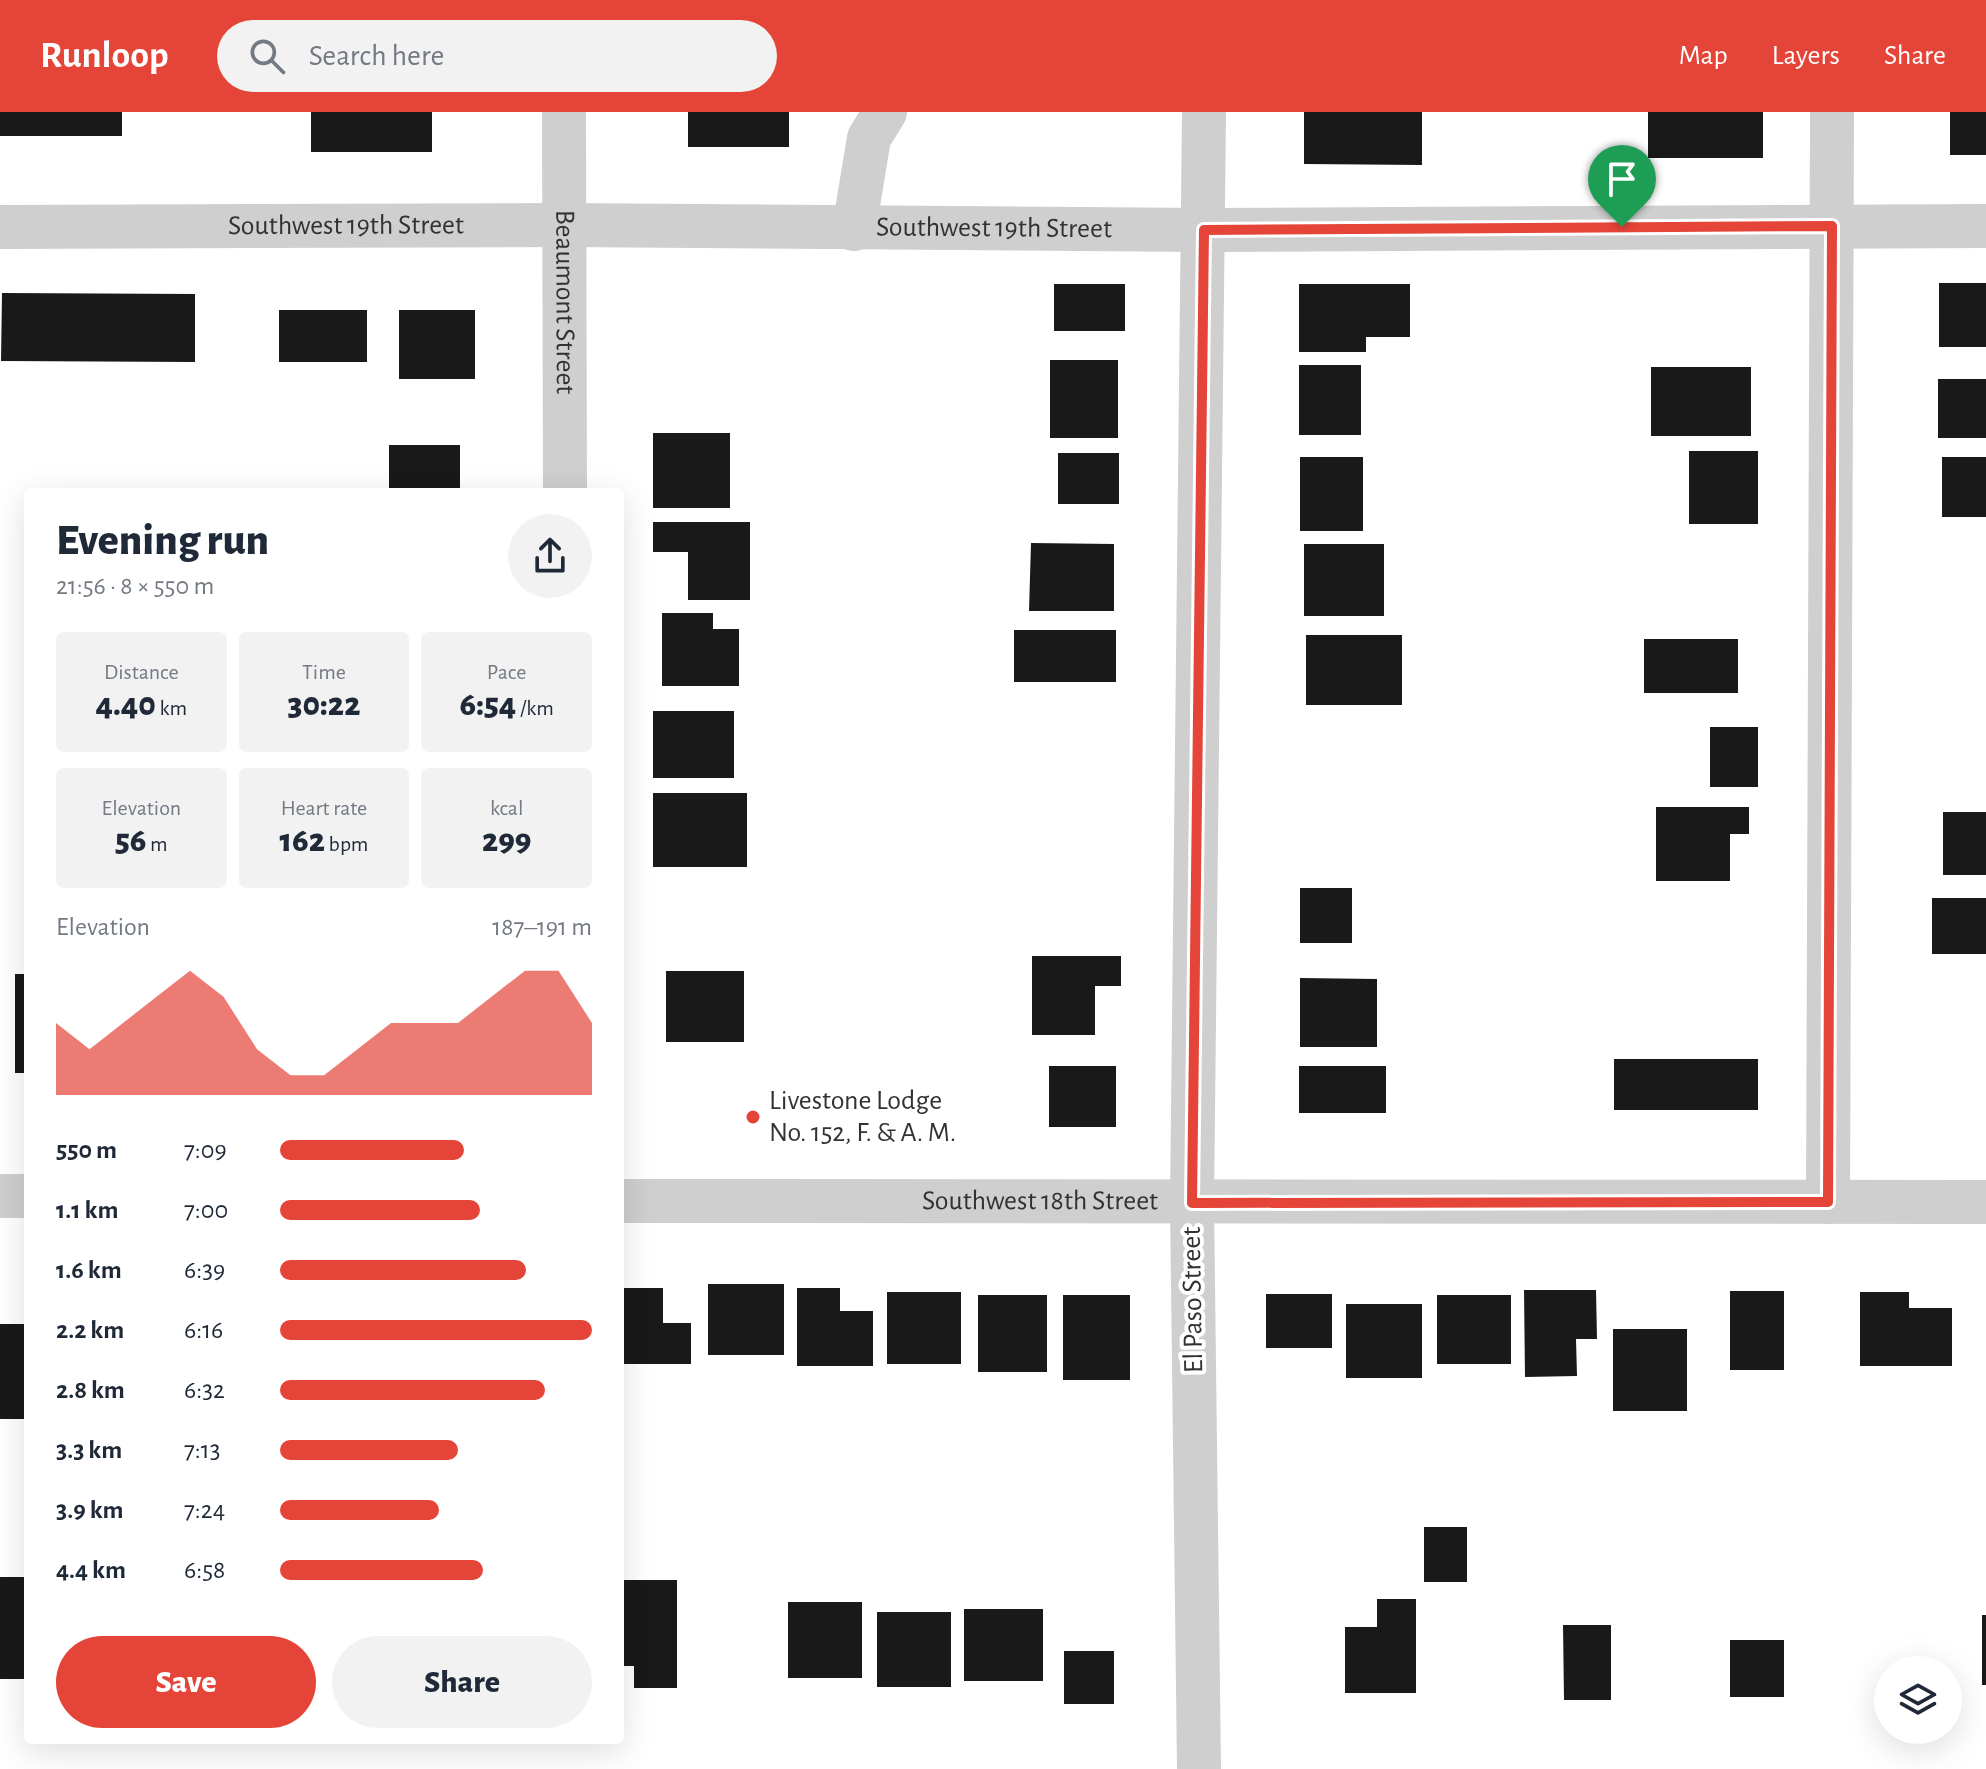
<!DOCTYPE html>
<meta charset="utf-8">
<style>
body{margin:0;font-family:"Alegreya Sans",sans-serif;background:#f2f2f3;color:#1f2937;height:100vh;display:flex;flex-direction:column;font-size:30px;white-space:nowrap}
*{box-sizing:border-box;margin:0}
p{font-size:26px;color:#747a83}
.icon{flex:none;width:44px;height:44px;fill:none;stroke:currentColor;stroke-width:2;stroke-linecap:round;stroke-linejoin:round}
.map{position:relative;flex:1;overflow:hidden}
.side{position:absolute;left:24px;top:376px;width:600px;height:1256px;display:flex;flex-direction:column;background:#fff;border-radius:8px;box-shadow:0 8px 32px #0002}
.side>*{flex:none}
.tools{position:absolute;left:1874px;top:1544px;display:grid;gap:16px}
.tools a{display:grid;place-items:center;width:88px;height:88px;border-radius:50%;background:#fff;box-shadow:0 8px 32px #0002;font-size:40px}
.pin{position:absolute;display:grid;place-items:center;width:68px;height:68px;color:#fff;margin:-82px -34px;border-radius:50% 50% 50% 0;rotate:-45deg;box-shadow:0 0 8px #0007}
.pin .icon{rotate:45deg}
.round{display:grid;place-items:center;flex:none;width:84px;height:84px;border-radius:42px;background:#f2f2f3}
.summary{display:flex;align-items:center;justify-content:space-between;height:136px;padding:0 32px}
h1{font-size:44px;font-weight:800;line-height:60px}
.metrics{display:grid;grid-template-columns:repeat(3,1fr);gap:12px;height:136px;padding:8px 32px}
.metrics div{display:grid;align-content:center;border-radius:8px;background:#f2f2f3;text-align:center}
.metrics b{font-size:34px;font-weight:800}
.metrics small{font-size:22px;font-weight:400}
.metrics p{font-size:22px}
.chart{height:224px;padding:16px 32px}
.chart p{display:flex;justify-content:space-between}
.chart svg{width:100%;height:144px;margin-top:8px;fill:#e54439;opacity:.7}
.button{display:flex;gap:16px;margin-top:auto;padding:16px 32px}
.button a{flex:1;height:92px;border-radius:48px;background:#e54439;color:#fff;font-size:32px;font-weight:800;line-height:92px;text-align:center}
.button a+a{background:#f2f2f3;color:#1f2937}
ul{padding:0 32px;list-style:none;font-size:26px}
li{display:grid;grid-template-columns:128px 96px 1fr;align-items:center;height:60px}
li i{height:20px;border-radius:10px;background:#e54439}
header{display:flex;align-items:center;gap:48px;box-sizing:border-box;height:112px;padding:0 40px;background:#e54439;color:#fff}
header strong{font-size:38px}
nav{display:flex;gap:44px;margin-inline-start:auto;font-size:28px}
.search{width:560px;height:72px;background:#f2f2f3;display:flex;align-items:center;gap:20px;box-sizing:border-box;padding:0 28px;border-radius:44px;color:#747a83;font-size:30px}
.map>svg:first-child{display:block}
.building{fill:#191919}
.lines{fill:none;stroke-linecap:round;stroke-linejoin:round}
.minor{stroke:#cfcfcf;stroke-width:44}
.route-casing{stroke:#fff;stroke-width:16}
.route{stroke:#e54439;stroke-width:10}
.poi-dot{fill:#e54439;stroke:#fff;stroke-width:3}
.labels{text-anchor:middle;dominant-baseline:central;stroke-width:8;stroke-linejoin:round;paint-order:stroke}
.street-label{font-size:28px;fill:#323232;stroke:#fff}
.poi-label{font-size:28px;fill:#323232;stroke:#fff;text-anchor:start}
</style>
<header>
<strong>Runloop</strong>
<div class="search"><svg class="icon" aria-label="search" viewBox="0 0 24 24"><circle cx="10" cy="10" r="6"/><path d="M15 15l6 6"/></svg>Search here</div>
<nav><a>Map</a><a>Layers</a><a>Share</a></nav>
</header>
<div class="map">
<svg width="1986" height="1657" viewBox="0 0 1986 1657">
<rect width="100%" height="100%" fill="#fff"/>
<path class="building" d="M0 0H122V24H0Z
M311 0H432V40H311Z
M688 0H789V35H688Z
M1304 0H1422V53L1304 52Z
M1648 0H1763V46H1648Z
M1950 0H1986V43H1950Z
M1939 171H1986V235H1939Z
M1054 172H1125V219H1054Z
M1299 172H1410V225H1366V240H1299Z
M2 181 195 182V250L1 249Z
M279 198H367V250H279Z
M399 198H475V267H399Z
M1050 248H1118V326H1050Z
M1299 253H1361V323H1299Z
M1651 255H1751V324H1651Z
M1938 267H1986V326H1938Z
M653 321H730V396H653Z
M389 333H460V380H389Z
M1689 339H1758V412H1689Z
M1058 341H1119V392H1058Z
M1300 345H1363V419H1300Z
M1942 345H1986V405H1942Z
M653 410H750V488H688V440H653Z
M1031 431 1114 432V499H1029Z
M1304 432H1384V504H1304Z
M662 501H713V517H739V574H662Z
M1014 518H1116V570H1014Z
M1306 523H1402V593H1306Z
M1644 527H1738V581H1644Z
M653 599H734V666H653Z
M1710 615H1758V675H1710Z
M653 681H747V755H653Z
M1656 695H1749V722H1730V769H1656Z
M1943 700H1986V763H1943Z
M1300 776H1352V831H1300Z
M1932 786H1986V842H1932Z
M1032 844H1121V874H1095V923H1032Z
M666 859H744V930H666Z
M15 862H28V961H15Z
M1300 866 1377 867V935H1300Z
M1614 947H1758V998H1614Z
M1049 954H1116V1015H1049Z
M1299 954H1386V1001H1299Z
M708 1172H784V1243H708Z
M620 1176H663V1211H691V1252H620Z
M797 1176H840V1199H873V1254H797Z
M1524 1178H1596L1597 1227H1576L1577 1264 1525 1265Z
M1730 1179H1784V1258H1730Z
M887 1180H961V1252H887Z
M1860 1180H1909V1196H1952V1254H1860Z
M1266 1182H1332V1236H1266Z
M978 1183H1047V1260H978Z
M1063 1183H1130V1268H1063Z
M1437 1183H1511V1252H1437Z
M1346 1192H1422V1266H1346Z
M0 1212H28V1307H0Z
M1613 1217H1687V1299H1613Z
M1424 1415H1467V1470H1424Z
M0 1465H28V1567H0Z
M624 1468H677V1576H634V1554H620V1494H624Z
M1377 1487H1416V1581H1345V1515H1377Z
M788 1490H862V1566H788Z
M964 1497H1043V1569H964Z
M877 1500H951V1575H877Z
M1982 1503H1986V1573H1982Z
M1563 1513H1611V1588H1564Z
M1730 1528H1784V1585H1730Z
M1064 1539H1114V1592H1064Z"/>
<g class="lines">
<g class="minor">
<path id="s1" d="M564 0 565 380"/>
<path id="s2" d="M0 115 564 113 1204 118 1986 114"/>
<path d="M854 117 869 26 885 0"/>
<path d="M0 1084H28"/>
<path id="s3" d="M620 1089 1986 1090"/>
<path d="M1828 1090 1832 0"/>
<path d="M1199 1657 1192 1091 1204 0"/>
</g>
</g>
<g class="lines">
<g class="route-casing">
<path id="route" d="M1832 114 1828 1090 1192 1091 1204 118Z"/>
</g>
<use href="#route" class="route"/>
</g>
<circle class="poi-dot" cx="753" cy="1005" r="8"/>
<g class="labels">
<g class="street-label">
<text stroke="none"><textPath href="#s2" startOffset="346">Southwest 19th Street</textPath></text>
<text stroke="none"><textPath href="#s2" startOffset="994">Southwest 19th Street</textPath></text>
<text stroke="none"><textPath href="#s1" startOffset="190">Beaumont Street</textPath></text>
<text stroke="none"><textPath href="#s3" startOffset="420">Southwest 18th Street</textPath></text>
<text transform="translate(1193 1188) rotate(-91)">El Paso Street</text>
</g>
<g class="poi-label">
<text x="769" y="989">Livestone Lodge<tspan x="769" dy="32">No. 152, F. &amp; A. M.</tspan></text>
</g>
</g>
</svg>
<div class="tools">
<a><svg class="icon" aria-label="layers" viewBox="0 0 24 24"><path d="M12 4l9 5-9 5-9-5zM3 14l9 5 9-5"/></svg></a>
</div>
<div class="pin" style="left:1622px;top:115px;background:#1e9e55"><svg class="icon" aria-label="arrive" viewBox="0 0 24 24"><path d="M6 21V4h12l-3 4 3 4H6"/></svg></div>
<section class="side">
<div class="summary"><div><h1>Evening run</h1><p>21:56 · 8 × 550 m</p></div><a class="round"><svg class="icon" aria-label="share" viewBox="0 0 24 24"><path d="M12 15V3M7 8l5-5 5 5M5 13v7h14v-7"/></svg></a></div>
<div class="metrics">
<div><p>Distance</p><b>4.40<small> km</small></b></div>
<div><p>Time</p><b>30:22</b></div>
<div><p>Pace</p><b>6:54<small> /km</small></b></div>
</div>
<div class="metrics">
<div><p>Elevation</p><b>56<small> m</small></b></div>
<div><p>Heart rate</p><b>162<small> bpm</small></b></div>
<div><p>kcal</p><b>299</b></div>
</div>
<div class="chart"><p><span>Elevation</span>187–191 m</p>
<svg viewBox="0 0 160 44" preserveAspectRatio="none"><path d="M0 44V22L10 30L20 22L30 14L40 6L50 14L60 30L70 38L80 38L90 30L100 22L110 22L120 22L130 14L140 6L150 6L160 22V44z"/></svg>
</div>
<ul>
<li><b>550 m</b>7:09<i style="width:59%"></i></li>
<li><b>1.1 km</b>7:00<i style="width:64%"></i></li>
<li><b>1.6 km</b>6:39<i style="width:79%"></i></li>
<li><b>2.2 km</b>6:16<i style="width:100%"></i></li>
<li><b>2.8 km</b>6:32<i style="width:85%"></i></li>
<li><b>3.3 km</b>7:13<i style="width:57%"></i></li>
<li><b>3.9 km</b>7:24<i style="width:51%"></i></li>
<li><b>4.4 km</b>6:58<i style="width:65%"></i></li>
</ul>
<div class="button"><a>Save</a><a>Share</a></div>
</section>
</div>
